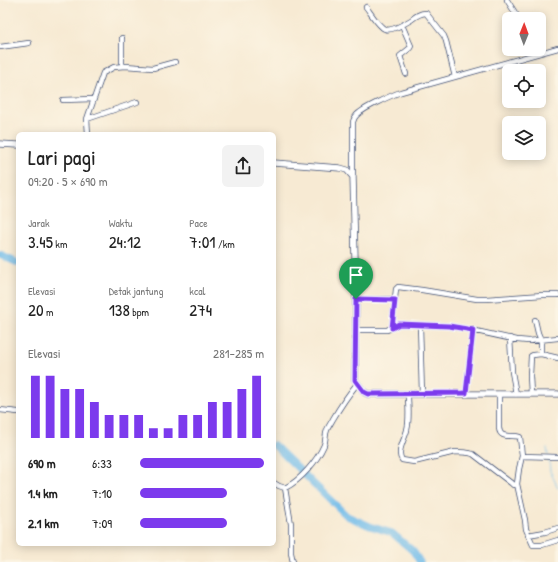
<!DOCTYPE html>
<html lang="id">
<meta charset="utf-8">
<style>
body{margin:0;font-family:"Patrick Hand",sans-serif;background:#f2f2f2;color:#222;height:100vh;display:flex;flex-direction:column;font-size:15px;white-space:nowrap}
*{box-sizing:border-box;margin:0}
p{font-size:13px;color:#767676}
.icon{flex:none;width:22px;height:22px;fill:none;stroke:currentColor;stroke-width:2;stroke-linecap:round;stroke-linejoin:round}
.map{position:relative;flex:1;overflow:hidden}
.side{position:absolute;left:16px;top:132px;width:260px;height:414px;display:flex;flex-direction:column;background:#fff;border-radius:6px;box-shadow:0 2px 10px #0003}
.side>*{flex:none}
.needle{width:26px;rotate:1deg}
.controls{position:absolute;left:502px;top:12px;display:grid;gap:8px}
.controls a{display:grid;place-items:center;width:44px;height:44px;border-radius:6px;background:#fff;box-shadow:0 2px 10px #0003;font-size:20px}
.pin{position:absolute;display:grid;place-items:center;width:34px;height:34px;color:#fff;margin:-41px -17px;border-radius:50% 50% 50% 0;rotate:-45deg;box-shadow:0 0 4px #0007}
.pin .icon{rotate:45deg}
.round{display:grid;place-items:center;flex:none;width:42px;height:42px;border-radius:6px;background:#f2f2f2}
.headline{display:flex;align-items:center;justify-content:space-between;height:68px;padding:0 12px}
h1{font-size:22px;font-weight:600;line-height:30px}
.figures{display:grid;grid-template-columns:repeat(3,1fr);gap:6px;height:68px;padding:4px 12px}
.figures div{display:grid;align-content:center}
.figures b{font-size:17px;font-weight:600}
.figures small{font-size:11px;font-weight:400}
.figures p{font-size:11px}
.chart{height:112px;padding:8px 12px}
.chart p{display:flex;justify-content:space-between}
.chart svg{width:100%;height:72px;margin-top:4px;stroke:#7c3aed;stroke-width:6}
ul{padding:0 12px;list-style:none;font-size:13px}
li{display:grid;grid-template-columns:64px 48px 1fr;align-items:center;height:30px}
li i{height:10px;border-radius:5px;background:#7c3aed}
.map>svg:first-child{display:block}
.lines{fill:none;stroke-linecap:round;stroke-linejoin:round}
.stream{stroke:#71bcea;stroke-width:1}
.river{stroke:#71bcea;stroke-width:7}
.minor-casing{stroke:#3c4b70;stroke-width:6}
.tertiary-casing{stroke:#3c4b70;stroke-width:7}
.minor{stroke:#fff;stroke-width:4.5}
.tertiary{stroke:#fff;stroke-width:5.5}
.route-casing{stroke:#fff;stroke-width:8}
.route{stroke:#7c3aed;stroke-width:5}
</style>
<div class="map">
<svg width="558" height="562" viewBox="0 0 558 562">
<rect width="100%" height="100%" fill="#fcf5e5"/>
<filter id="ink" filterUnits="userSpaceOnUse"><feTurbulence type="fractalNoise" baseFrequency=".025" numOctaves="2"/><feDisplacementMap in="SourceGraphic" scale="8" xChannelSelector="R" yChannelSelector="G"/><feConvolveMatrix kernelMatrix="1 2 1 2 8 2 1 2 1" color-interpolation-filters="sRGB"/></filter>
<filter id="wash" filterUnits="userSpaceOnUse"><feTurbulence type="fractalNoise" baseFrequency=".012" numOctaves="4" result="noise"/><feDisplacementMap in="SourceGraphic" scale="16" xChannelSelector="R" yChannelSelector="G"/><feGaussianBlur stdDeviation="0.9" result="paint"/><feColorMatrix in="noise" values="0 0 0 0 0 0 0 0 0 0 0 0 0 0 0 0 0 1.4 0 .05"/><feComposite in="paint" operator="in"/></filter>
<g filter="url(#wash)">
<rect width="100%" height="100%" fill="#f7ead3"/>
<g class="lines">
<path class="stream" d="M547 448 548 455
M549 459 550 471 558 488"/>
<path class="river" d="M0 255 18 263
M274 445 347 516 370 526 392 533 413 551 420 562"/>
</g>
</g>
<g filter="url(#ink)">
<g class="lines">
<g class="minor-casing">
<path id="minor" d="M507 0 519 19
M366 7C370 12 379 27 385 29 391 32 406 23 411 20 416 16 420 13 426 13L444 36 446 41 455 77
M402 25 411 46 410 48 400 56 406 74
M122 38V66
M0 47 29 43
M63 100 94 99
M87 119 137 102
M88 134 87 119 103 73 114 67 125 66 153 68 175 62
M353 177V122C354 119 354 118 356 116 361 109 392 95 401 92L558 48
M356 299H395
M535 320 538 333 541 340V354L558 358
M420 325 422 394
M392 328 396 289 398 287 422 290 477 299H486L543 295H558
M355 330H387L399 324 449 326 467 329 517 340 529 341 558 338
M510 338 512 372 516 394
M466 393 473 330
M408 394C408 406 410 418 407 430 405 439 396 452 402 460L414 462 455 452C461 452 467 452 473 454L511 483 513 485 517 484
M499 394V428C500 440 512 434 520 437L522 456 558 457
M531 394 530 376 531 356 533 355 541 354
M0 410 18 412
M522 456 519 469 517 484 525 520 526 529 533 545H542L558 540
M274 483 279 486 285 488C301 480 317 461 324 445 326 440 325 435 327 430 328 427 331 423 333 419 340 407 348 395 357 384
M285 488 291 524V553L293 562
M528 535 545 532 558 528"/>
</g>
<g class="tertiary-casing">
<path id="tertiary" d="M0 144 18 145
M274 163 340 168 347 170 353 177 356 299 355 380 364 392 368 394H558"/>
</g>
<use href="#minor" class="minor"/>
<use href="#tertiary" class="tertiary"/>
</g>
</g>
<g class="lines" filter="url(#ink)">
<g class="route-casing">
<path id="route" d="M356 299 395 300 392 328 399 324 449 326 473 330 466 393 372 394H368L364 392 355 380Z"/>
</g>
<use href="#route" class="route"/>
</g>
</svg>
<div class="controls">
<a><svg class="needle" viewBox="-14 -14 28 28"><path d="M0-13l5 13h-10z" fill="#e53935"/><path d="M0 13l5-13h-10z" fill="#767676"/></svg></a>
<a><svg class="icon" aria-label="locate" viewBox="0 0 24 24"><circle cx="12" cy="12" r="6"/><path d="M12 2v4M12 18v4M2 12h4M18 12h4"/></svg></a>
<a><svg class="icon" aria-label="layers" viewBox="0 0 24 24"><path d="M12 4l9 5-9 5-9-5zM3 14l9 5 9-5"/></svg></a>
</div>
<div class="pin" style="left:356px;top:299px;background:#1e9e55"><svg class="icon" aria-label="arrive" viewBox="0 0 24 24"><path d="M6 21V4h12l-3 4 3 4H6"/></svg></div>
<section class="side">
<div class="headline"><div><h1>Lari pagi</h1><p>09:20 · 5 × 690 m</p></div><a class="round"><svg class="icon" aria-label="share" viewBox="0 0 24 24"><path d="M12 15V3M7 8l5-5 5 5M5 13v7h14v-7"/></svg></a></div>
<div class="figures">
<div><p>Jarak</p><b>3.45<small> km</small></b></div>
<div><p>Waktu</p><b>24:12</b></div>
<div><p>Pace</p><b>7:01<small> /km</small></b></div>
</div>
<div class="figures">
<div><p>Elevasi</p><b>20<small> m</small></b></div>
<div><p>Detak jantung</p><b>138<small> bpm</small></b></div>
<div><p>kcal</p><b>274</b></div>
</div>
<div class="chart"><p><span>Elevasi</span>281–285 m</p>
<svg viewBox="0 0 160 44" preserveAspectRatio="none"><path d="M5 44V6M15 44V6M25 44V14M35 44V14M45 44V22M55 44V30M65 44V30M75 44V30M85 44V38M95 44V38M105 44V30M115 44V30M125 44V22M135 44V22M145 44V14M155 44V6"/></svg>
</div>
<ul>
<li><b>690 m</b>6:33<i style="width:100%"></i></li>
<li><b>1.4 km</b>7:10<i style="width:70%"></i></li>
<li><b>2.1 km</b>7:09<i style="width:70%"></i></li>
</ul>
</section>
</div>
